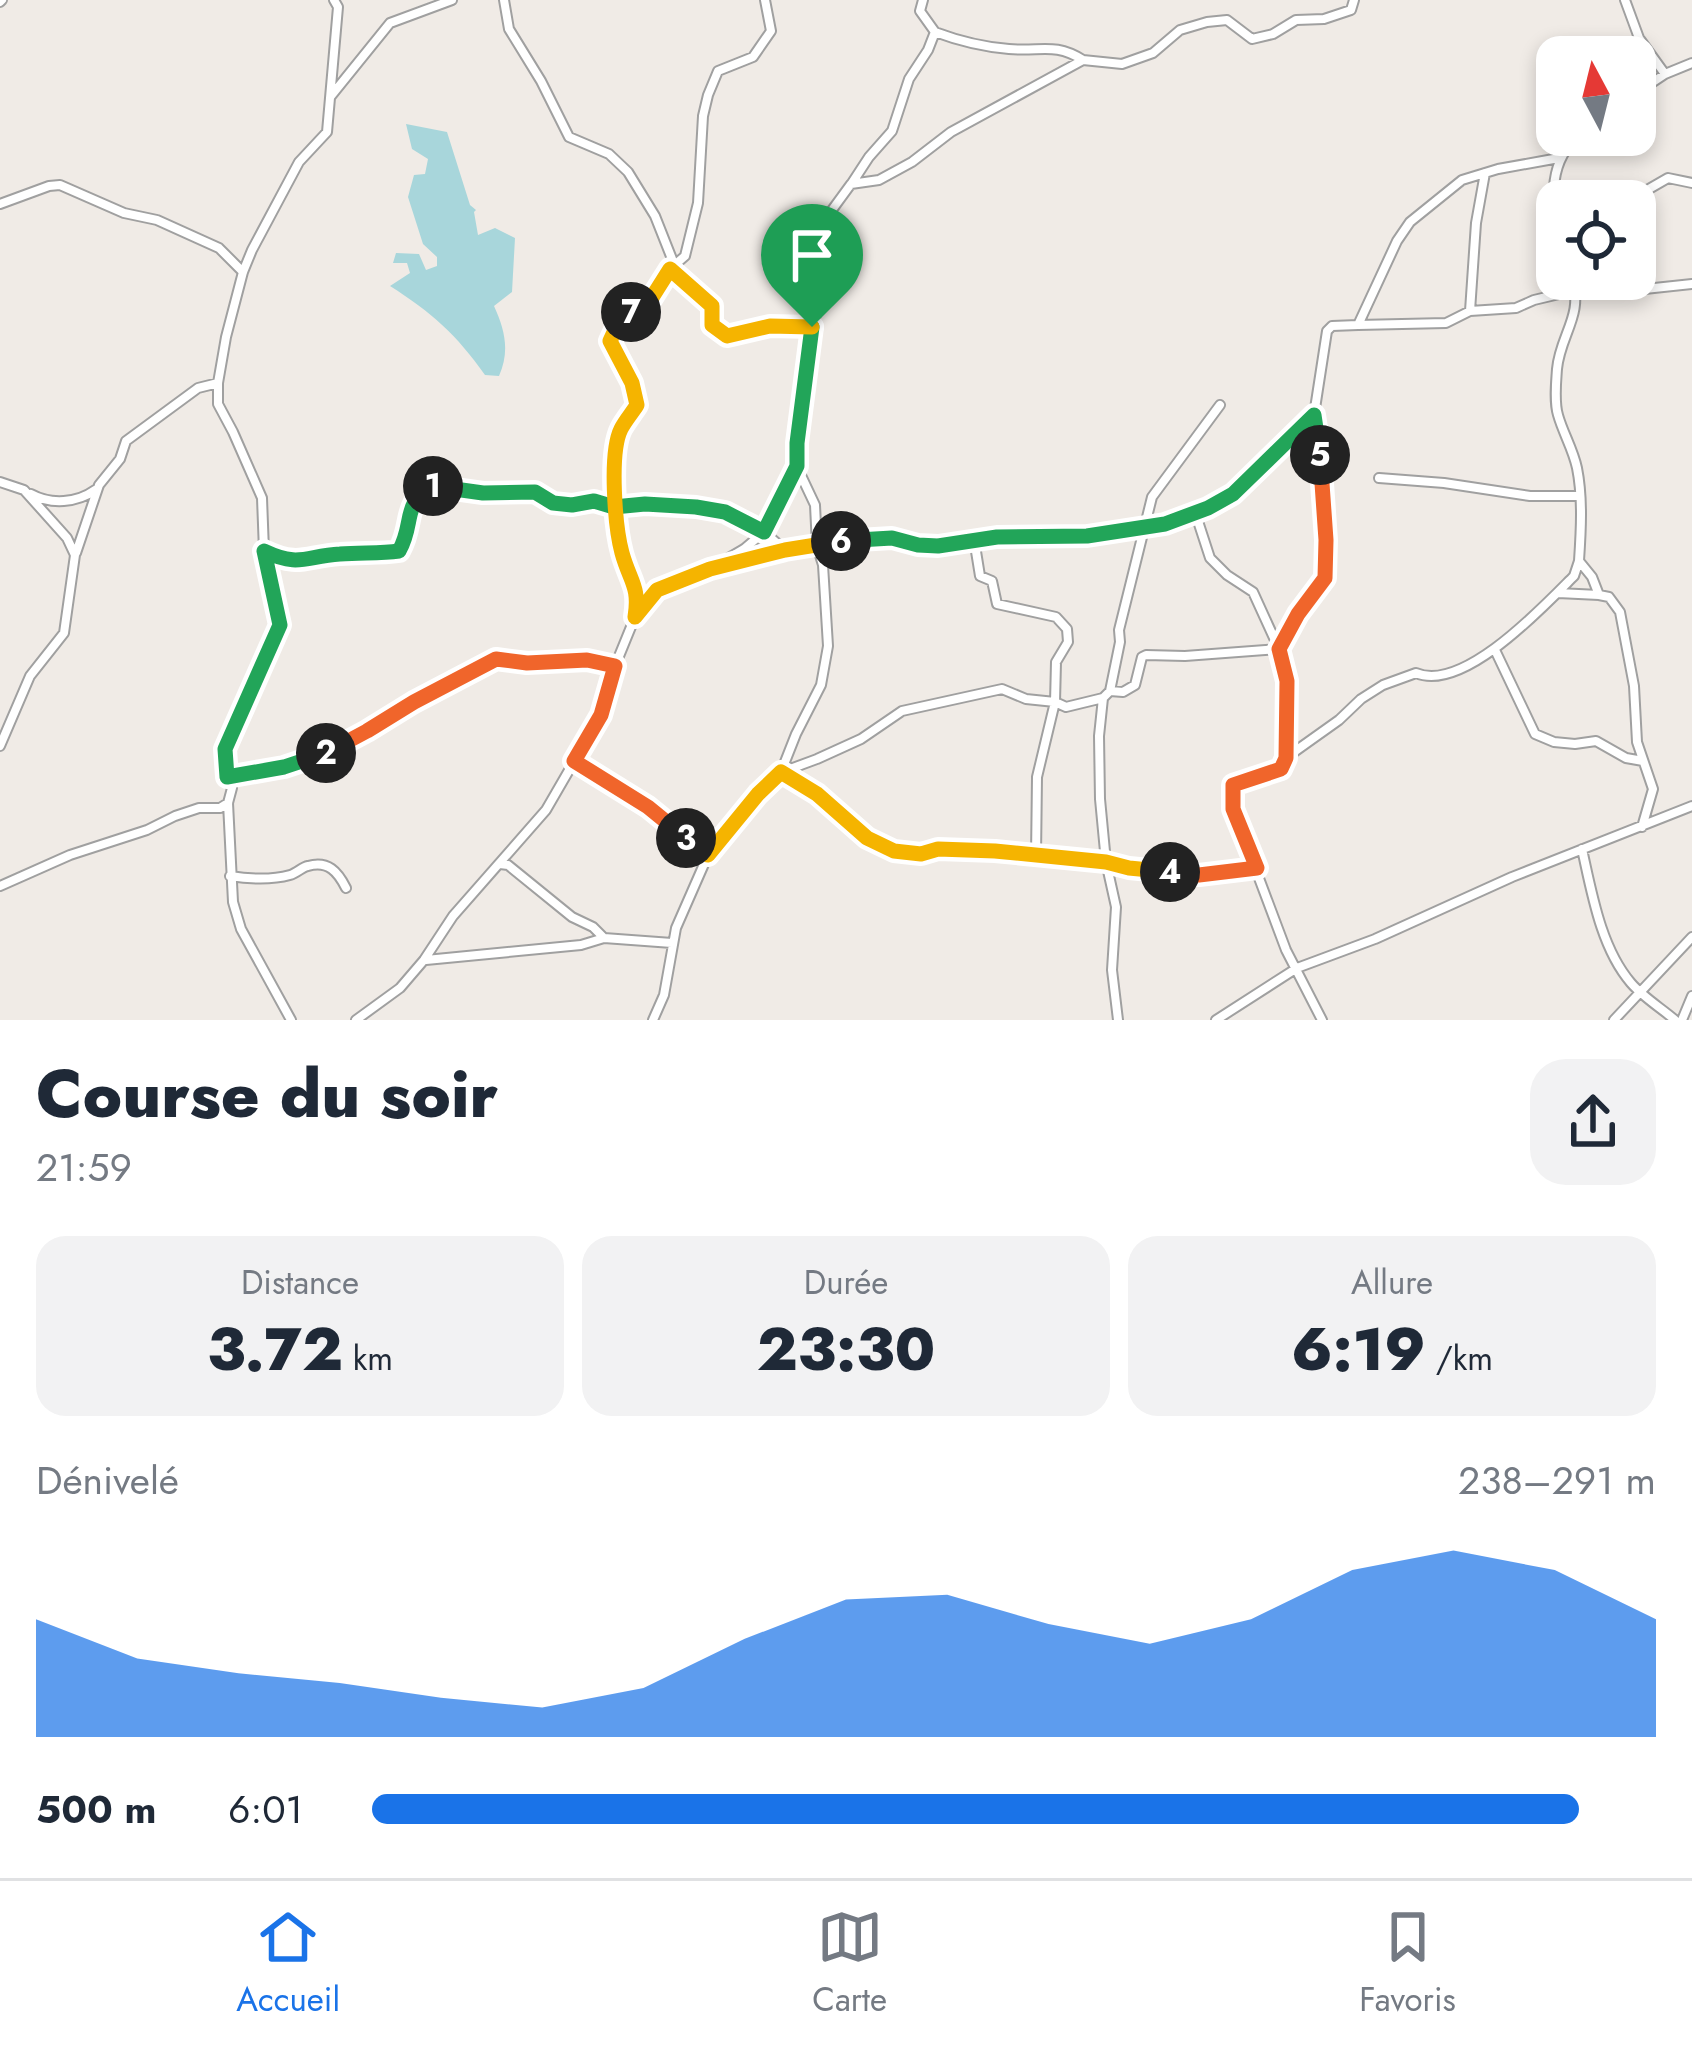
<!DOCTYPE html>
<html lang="fr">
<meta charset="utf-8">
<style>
body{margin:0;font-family:Jost,sans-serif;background:#f2f2f3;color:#1f2937;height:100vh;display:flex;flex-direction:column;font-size:45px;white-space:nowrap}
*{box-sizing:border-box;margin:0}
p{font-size:39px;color:#747a83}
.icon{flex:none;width:66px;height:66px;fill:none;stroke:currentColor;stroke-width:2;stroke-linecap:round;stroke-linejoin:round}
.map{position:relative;height:1020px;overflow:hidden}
.details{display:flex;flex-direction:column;background:#fff;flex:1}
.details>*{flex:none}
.needle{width:78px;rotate:353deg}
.fabs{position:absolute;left:1536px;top:36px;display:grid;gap:24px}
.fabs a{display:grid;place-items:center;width:120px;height:120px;border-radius:24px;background:#fff;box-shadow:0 6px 18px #0003;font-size:60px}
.pin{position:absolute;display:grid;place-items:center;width:102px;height:102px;color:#fff;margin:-123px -51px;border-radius:50% 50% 50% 0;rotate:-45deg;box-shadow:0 0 12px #0007}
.pin .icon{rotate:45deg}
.km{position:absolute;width:60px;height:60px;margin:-30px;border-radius:50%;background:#222;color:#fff;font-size:33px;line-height:60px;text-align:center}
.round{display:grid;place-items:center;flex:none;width:126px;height:126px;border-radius:36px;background:#f2f2f3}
.summary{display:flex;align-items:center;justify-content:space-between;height:204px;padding:0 36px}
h1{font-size:66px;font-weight:800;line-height:90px}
.figures{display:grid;grid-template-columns:repeat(3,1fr);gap:18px;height:204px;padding:12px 36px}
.figures div{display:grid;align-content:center;border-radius:30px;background:#f2f2f3;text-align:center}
.figures b{font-size:60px;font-weight:800}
.figures small{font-size:33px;font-weight:400}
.figures p{font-size:33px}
.chart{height:336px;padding:24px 36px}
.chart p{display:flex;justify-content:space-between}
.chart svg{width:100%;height:216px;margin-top:12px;fill:#1a73e8;opacity:.7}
ul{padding:0 36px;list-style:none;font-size:39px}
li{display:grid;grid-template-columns:192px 144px 1fr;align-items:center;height:90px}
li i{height:30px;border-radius:15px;background:#1a73e8}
.tab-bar{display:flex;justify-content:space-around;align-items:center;height:168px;border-top:3px solid #e0e1e3;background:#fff;font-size:33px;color:#747a83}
.tab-bar a{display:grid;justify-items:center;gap:6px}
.tab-bar .selected{color:#1a73e8}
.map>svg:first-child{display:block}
.water{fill:#a8d6db}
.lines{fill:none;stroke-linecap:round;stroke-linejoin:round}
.minor-casing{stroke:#a0a0a0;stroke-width:12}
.minor{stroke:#fff;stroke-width:8}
.split-1-casing{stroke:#fff;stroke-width:24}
.split-2-casing{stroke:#fff;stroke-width:24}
.split-3-casing{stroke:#fff;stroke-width:24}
.split-4-casing{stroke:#fff;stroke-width:24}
.split-5-casing{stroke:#fff;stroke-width:24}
.split-6-casing{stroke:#fff;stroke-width:24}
.split-7-casing{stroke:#fff;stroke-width:24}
.split-8-casing{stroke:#fff;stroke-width:24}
.split-1{stroke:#22a559;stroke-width:15}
.split-2{stroke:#22a559;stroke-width:15}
.split-3{stroke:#f0652b;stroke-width:15}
.split-4{stroke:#f5b400;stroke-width:15}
.split-5{stroke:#f0652b;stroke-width:15}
.split-6{stroke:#22a559;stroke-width:15}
.split-7{stroke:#f5b400;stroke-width:15}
.split-8{stroke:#f5b400;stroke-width:15}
</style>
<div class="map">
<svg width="1692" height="1020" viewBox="0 0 1692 1020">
<rect width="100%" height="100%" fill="#f0ebe6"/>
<path class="water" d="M406 124 447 132 470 205 476 210 474 212 478 235 495 228 515 238 512 292 494 306C505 330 510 351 499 376L485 375C457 335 431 312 390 286L410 273 407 263H393L396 253 419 254 426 270 437 266V257L423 244 408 197 414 175 425 174 428 159 412 149Z"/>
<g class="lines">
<g class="minor-casing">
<path id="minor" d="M504 0 509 29 541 81 569 137 609 154 628 172 655 216 674 264 670 269 712 306V325L727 336 770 325 812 327
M1625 0 1639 38 1665 74
M0 2 2 0
M935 32C959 41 984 47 1009 49 1041 52 1054 42 1083 60
M1635 94 1665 74 1692 63
M331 96 390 23 452 0
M852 183 869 157 892 131 909 79 928 50 935 32 920 11 923 0
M1628 201 1668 178 1692 183
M0 204 49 186 60 185 124 213 157 220 219 248 243 272
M1557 235C1552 199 1548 160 1580 135
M1572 279C1584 315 1560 335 1557 369 1556 383 1554 402 1558 415 1563 433 1573 449 1577 468 1583 498 1581 531 1579 561L1592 577 1599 595 1609 597 1620 612 1634 686 1637 742 1653 789 1642 827
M1470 311 1476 223 1485 173
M1358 325 1446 323 1470 311 1516 308 1534 300 1576 290 1598 294 1692 284
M1314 416 1322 463 1325 578 1298 614 1279 649 1287 681 1286 758 1281 769 1233 785V809L1286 950 1322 1020
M1379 478 1444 483 1530 496H1579
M0 482 24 490 67 538 75 555 64 633 30 676 0 746
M31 494C51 505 77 503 95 490
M974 539 980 576 992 581 997 604 1056 617 1067 629 1068 642 1056 662 1055 702 1037 777 1036 856
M266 552C300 567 307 556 341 553 361 552 379 554 399 551L407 536 412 503 418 495 436 485 483 493 535 492 553 503 572 505 594 501 614 507 645 504 696 507 725 512 764 532 785 550
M76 553 99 485 120 459 126 441 198 388 218 383
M723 566 785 550 851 539 892 538 918 545 938 546 997 537H1087L1144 530 1207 508 1233 494 1314 415 1327 331 1332 326 1358 325 1397 241 1410 222 1462 180 1498 169 1559 158
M1558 593 1599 595
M636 611C641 583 631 583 624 558 613 521 610 476 618 437 620 426 630 415 637 405L633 383 611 341 622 315 645 307 670 269 685 256 698 203 703 116 708 95 718 71 753 57 771 31 765 0
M1495 650 1535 734 1554 742 1575 744 1596 741 1626 758 1643 761
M1110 691 1123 692 1135 685 1142 657 1146 655 1185 656 1279 649 1253 592 1227 575 1210 558 1195 512
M1287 757 1339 720 1361 699 1383 685 1416 673C1463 693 1543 607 1574 576L1579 561
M573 761 648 807 708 855
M781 772 817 795 867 838 894 851 921 855 938 849 995 851 1106 862 1129 868 1199 875 1257 868
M782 772 817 759 861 739 902 711 1002 689 1026 699 1055 702 1066 707 1103 698
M227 777 284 767 325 753 496 659C536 664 576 657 615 666
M1582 849C1592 894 1601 948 1631 983 1643 997 1661 1008 1675 1020
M500 864 508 865 572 917 593 927 604 938
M230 876C249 879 272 880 290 875 297 873 302 867 308 866 328 860 338 872 346 888
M0 886 70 855 147 830 175 816 199 808H220L228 803
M426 960 581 945 604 938 672 943
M291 1020 241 929 233 902 228 803 232 788 227 777 225 750 279 625 264 551 262 498 233 432 218 404V383L226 337 243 272 252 250 299 162 327 132 338 7 334 0
M356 1020 400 988 424 960 453 916 546 810 601 715 615 666 635 617 657 590 710 569 744 549 764 532 797 467V443L812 327 820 302V249L832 210 851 184 879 180 912 162 951 132 1083 60 1122 64 1153 53 1180 30 1207 22 1227 20 1252 39 1273 34 1296 20 1324 19 1351 10 1354 0
M653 1020 664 995 676 928 708 855 758 794 781 772 796 734 821 685 828 646 823 565 817 546 815 505 798 469
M1118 1020 1112 970 1116 907 1106 862 1100 799 1099 736 1103 698 1110 691 1120 642 1119 630 1152 497 1220 405
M1216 1020 1297 968 1375 939 1512 877 1692 806
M1614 1020 1692 937
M1682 1020 1692 996"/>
</g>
<use href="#minor" class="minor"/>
</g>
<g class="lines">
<g class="split-1-casing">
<path id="split-1" d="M433 486 483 493 535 492 553 503 572 505 594 501 614 507 645 504 696 507 725 512 764 532 797 466V443L812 327"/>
</g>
<g class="split-2-casing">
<path id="split-2" d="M326 753 284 767 227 777 225 749 280 625 264 551C300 568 305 556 340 554 360 552 379 554 399 551 415 523 401 504 433 486"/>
</g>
<g class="split-3-casing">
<path id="split-3" d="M326 753 367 731 414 702 496 659 527 663 587 660 615 666 601 715 574 761 648 807 686 838"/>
</g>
<g class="split-4-casing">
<path id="split-4" d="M686 838 708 855 758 794 781 772 817 794 867 838 894 851 921 854 938 849 995 851 1106 862 1129 868 1170 872"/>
</g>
<g class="split-5-casing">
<path id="split-5" d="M1170 872 1199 875 1257 868 1233 809V785L1281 769 1286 758 1287 681 1279 649 1298 614 1325 578 1326 540 1320 455"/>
</g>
<g class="split-6-casing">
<path id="split-6" d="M841 541 892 538 918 545 938 546 997 537 1087 536 1165 524 1208 508 1233 494 1314 415 1320 455"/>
</g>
<g class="split-7-casing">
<path id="split-7" d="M631 312 622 315 610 341 632 383 637 405C632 413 625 421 621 429 609 453 615 527 622 553 630 582 640 586 635 617L657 590 710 569 785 550 841 541"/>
</g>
<g class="split-8-casing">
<path id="split-8" d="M631 312 646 307 670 269 712 306V325L727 336 770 326 812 327"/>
</g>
<use href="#split-1" class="split-1"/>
<use href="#split-2" class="split-2"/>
<use href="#split-3" class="split-3"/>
<use href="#split-4" class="split-4"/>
<use href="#split-5" class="split-5"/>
<use href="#split-6" class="split-6"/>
<use href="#split-7" class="split-7"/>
<use href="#split-8" class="split-8"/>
</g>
</svg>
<div class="fabs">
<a><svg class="needle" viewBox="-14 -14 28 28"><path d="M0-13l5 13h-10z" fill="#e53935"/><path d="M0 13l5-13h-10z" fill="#747a83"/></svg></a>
<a><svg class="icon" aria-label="locate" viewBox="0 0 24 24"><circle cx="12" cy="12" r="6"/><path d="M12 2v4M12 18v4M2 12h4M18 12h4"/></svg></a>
</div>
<div class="pin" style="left:812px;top:327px;background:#1e9e55"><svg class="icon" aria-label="arrive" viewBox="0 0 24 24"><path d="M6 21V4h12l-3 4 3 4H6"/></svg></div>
<b class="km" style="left:433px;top:486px">1</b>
<b class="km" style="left:326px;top:753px">2</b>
<b class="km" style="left:686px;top:838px">3</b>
<b class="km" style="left:1170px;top:872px">4</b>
<b class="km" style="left:1320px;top:455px">5</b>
<b class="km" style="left:841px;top:541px">6</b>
<b class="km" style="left:631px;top:312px">7</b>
</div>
<section class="details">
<div class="summary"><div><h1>Course du soir</h1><p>21:59</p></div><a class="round"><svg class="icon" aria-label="share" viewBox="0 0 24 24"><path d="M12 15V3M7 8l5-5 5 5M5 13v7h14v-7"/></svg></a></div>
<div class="figures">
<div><p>Distance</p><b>3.72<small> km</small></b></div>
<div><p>Durée</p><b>23:30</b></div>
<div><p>Allure</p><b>6:19<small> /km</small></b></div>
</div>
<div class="chart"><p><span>Dénivelé</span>238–291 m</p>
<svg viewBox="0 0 160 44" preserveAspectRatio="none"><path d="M0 44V20L10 28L20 31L30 33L40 36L50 38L60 34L70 24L80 16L90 15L100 21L110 25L120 20L130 10L140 6L150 10L160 20V44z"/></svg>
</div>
<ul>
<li><b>500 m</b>6:01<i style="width:94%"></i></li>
</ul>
</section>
<nav class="tab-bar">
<a class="selected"><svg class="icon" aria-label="home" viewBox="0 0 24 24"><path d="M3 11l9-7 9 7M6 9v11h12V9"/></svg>Accueil</a>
<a><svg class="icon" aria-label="map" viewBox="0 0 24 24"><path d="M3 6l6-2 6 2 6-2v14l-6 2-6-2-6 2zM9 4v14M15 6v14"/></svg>Carte</a>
<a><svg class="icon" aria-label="saved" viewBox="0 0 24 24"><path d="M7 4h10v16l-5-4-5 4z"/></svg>Favoris</a>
</nav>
